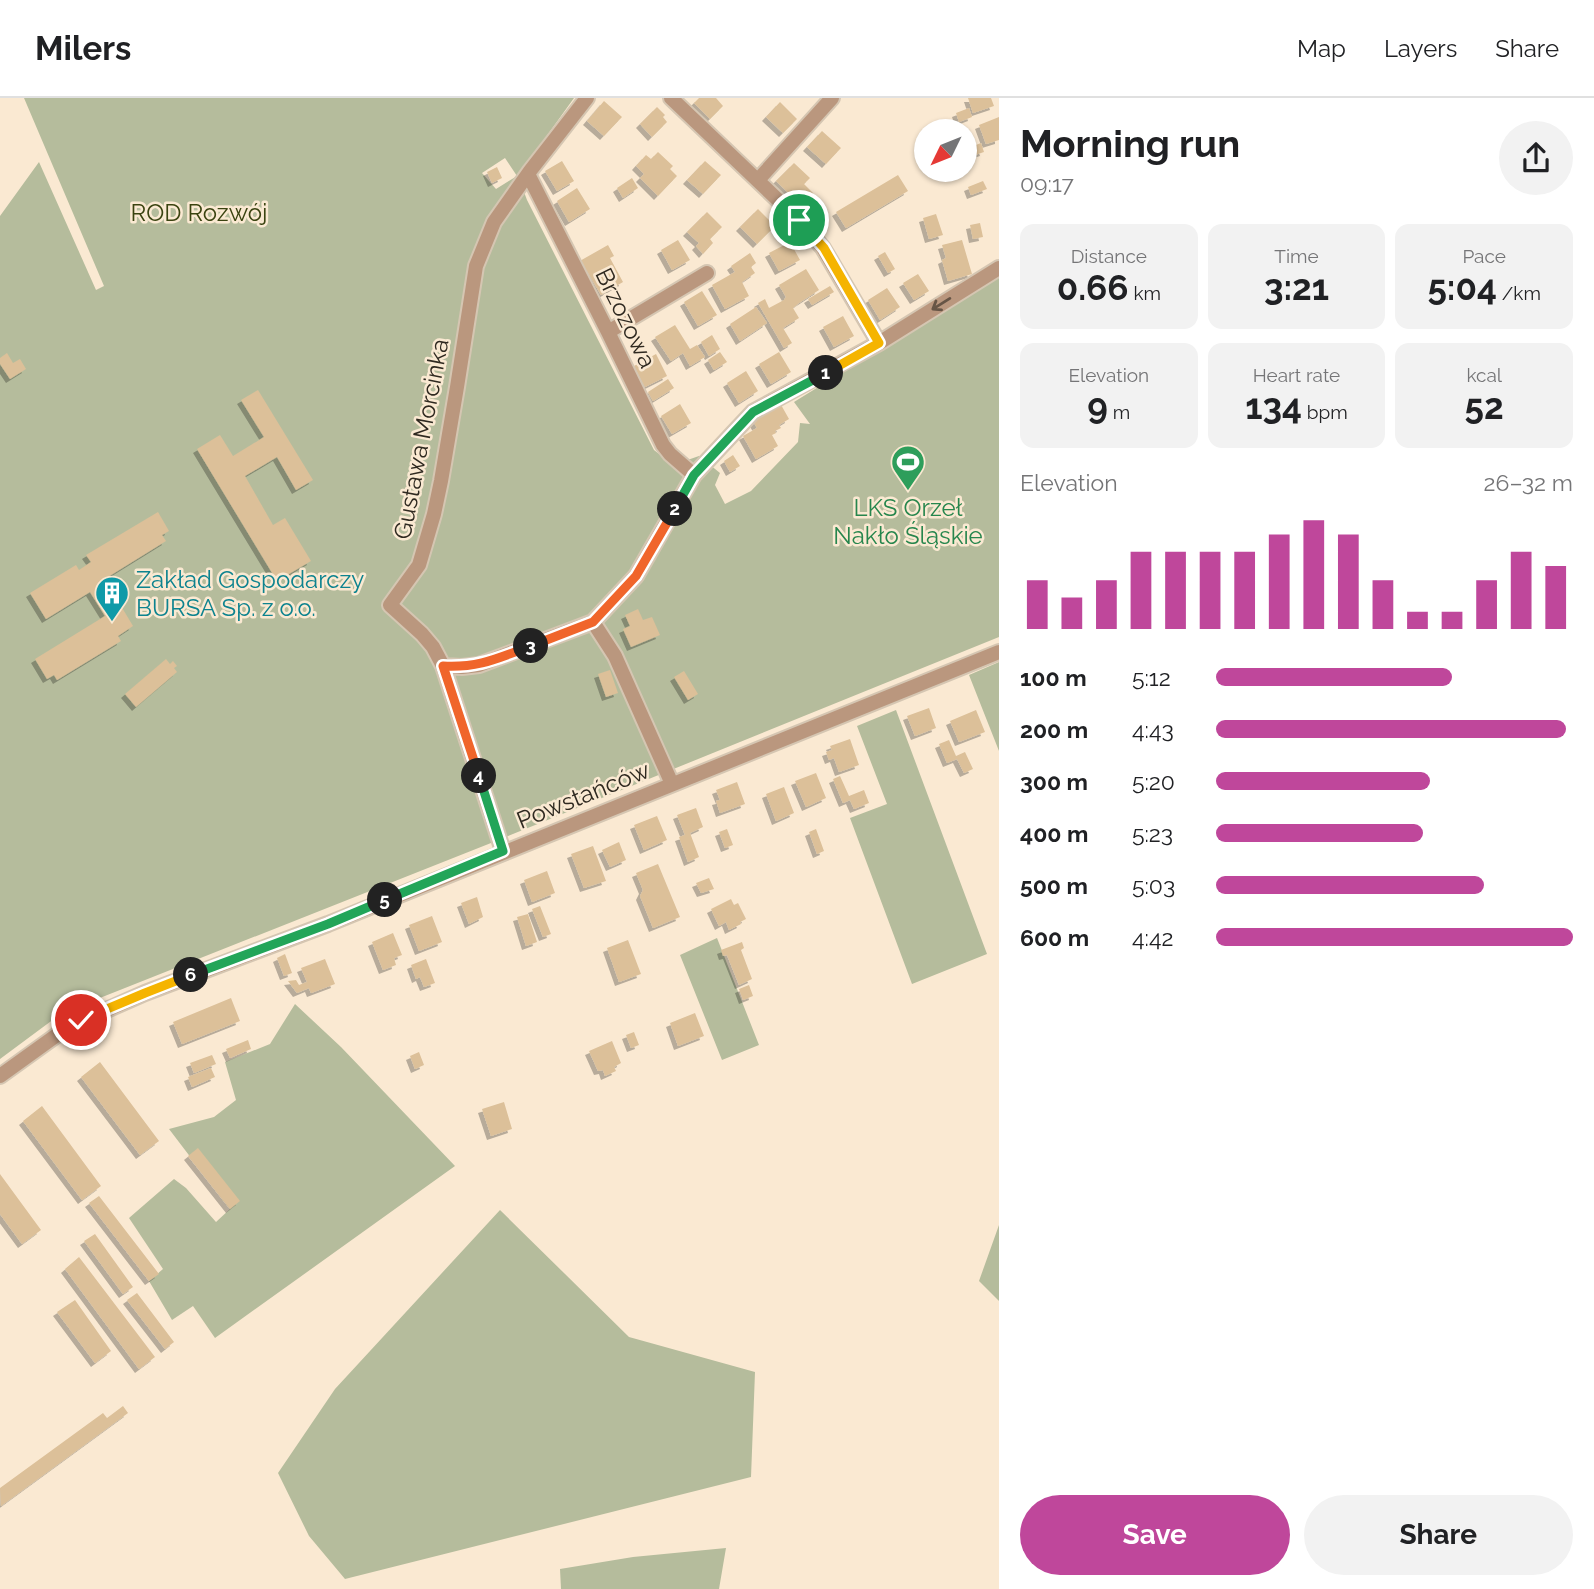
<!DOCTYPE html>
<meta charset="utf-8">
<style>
body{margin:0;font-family:Raleway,sans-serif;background:#f2f2f2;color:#202124;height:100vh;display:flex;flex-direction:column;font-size:26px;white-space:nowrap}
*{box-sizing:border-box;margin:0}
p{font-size:23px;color:#757577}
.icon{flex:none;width:38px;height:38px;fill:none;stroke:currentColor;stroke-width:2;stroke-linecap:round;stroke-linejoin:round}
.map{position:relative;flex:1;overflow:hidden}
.details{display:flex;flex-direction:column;background:#fff;width:595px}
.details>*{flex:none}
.needle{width:46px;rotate:227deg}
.controls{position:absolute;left:914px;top:21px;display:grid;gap:14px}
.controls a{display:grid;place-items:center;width:63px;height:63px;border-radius:50%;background:#fff;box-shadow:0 2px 5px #0004;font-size:35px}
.pin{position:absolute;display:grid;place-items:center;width:60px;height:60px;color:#fff;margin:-30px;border:4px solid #fff;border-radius:50%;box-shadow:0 2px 7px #0007}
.km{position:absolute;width:35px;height:35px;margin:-18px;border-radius:50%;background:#222;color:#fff;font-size:19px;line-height:35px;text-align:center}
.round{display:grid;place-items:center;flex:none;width:74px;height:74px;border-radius:37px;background:#f2f2f2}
.overview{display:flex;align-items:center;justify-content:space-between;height:119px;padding:0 21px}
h1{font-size:38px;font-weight:700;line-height:52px}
.metrics{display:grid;grid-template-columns:repeat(3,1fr);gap:10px;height:119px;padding:7px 21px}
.metrics div{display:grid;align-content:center;border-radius:14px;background:#f2f2f2;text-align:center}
.metrics b{font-size:35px;font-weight:700}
.metrics small{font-size:19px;font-weight:400}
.metrics p{font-size:19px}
.chart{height:196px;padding:14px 21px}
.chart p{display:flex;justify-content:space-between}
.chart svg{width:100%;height:126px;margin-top:7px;stroke:#bf479b;stroke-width:6}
.button{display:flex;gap:14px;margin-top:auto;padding:14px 21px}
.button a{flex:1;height:80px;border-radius:42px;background:#bf479b;color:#fff;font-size:28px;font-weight:700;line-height:80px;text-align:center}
.button a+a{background:#f2f2f2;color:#202124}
ul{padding:0 21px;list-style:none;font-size:23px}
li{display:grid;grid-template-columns:112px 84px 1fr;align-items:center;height:52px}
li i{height:18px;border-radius:9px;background:#bf479b}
header{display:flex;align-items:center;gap:42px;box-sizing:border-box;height:98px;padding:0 35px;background:#fff;border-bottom:2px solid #e0e0e0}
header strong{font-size:33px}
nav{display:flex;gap:38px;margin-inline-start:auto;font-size:24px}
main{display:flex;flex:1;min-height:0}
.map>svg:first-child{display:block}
.green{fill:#b5bc9c;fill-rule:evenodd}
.building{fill:#dcc099;filter:url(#shadow)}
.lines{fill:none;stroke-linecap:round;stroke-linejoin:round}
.minor-casing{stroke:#d5c6b2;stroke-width:18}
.minor{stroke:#ba977e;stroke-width:14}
.oneway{stroke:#675546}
.split-1-casing{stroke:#fff;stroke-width:14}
.split-2-casing{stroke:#fff;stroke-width:14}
.split-3-casing{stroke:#fff;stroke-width:14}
.split-4-casing{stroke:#fff;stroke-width:14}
.split-5-casing{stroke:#fff;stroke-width:14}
.split-6-casing{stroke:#fff;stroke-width:14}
.split-7-casing{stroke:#fff;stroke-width:14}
.split-1{stroke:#f5b400;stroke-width:9}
.split-2{stroke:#22a559;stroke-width:9}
.split-3{stroke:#f0652b;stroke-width:9}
.split-4{stroke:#f0652b;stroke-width:9}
.split-5{stroke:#22a559;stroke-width:9}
.split-6{stroke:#22a559;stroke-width:9}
.split-7{stroke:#f5b400;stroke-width:9}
.labels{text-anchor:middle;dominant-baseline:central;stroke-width:5;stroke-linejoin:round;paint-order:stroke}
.park-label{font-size:24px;fill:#3a4310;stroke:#fae9d2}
.street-label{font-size:24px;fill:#2f2920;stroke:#fae9d2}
.leisure-label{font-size:24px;fill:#27864d;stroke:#fae9d2}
.culture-label{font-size:24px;fill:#0d838f;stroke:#fae9d2;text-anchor:start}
</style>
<header>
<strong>Milers</strong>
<nav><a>Map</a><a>Layers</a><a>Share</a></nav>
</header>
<main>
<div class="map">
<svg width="999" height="1491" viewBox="0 0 999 1491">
<defs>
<filter id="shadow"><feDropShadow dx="-4" dy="4" stdDeviation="0" flood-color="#0004"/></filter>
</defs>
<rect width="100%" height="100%" fill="#fae9d2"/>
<path class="green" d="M24 0H574L518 78 527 102 654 352 673 367 699 358 720 375 715 387 725 406 751 393 798 344 800 325 810 326 794 304 999 177V539L491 745 62 915 0 961V118L39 64 96 192 104 188ZM505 60 517 78 496 91 482 75Z
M999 564V653L969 577Z
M896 612 987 856 912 886 850 720 887 706 857 628Z
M717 840 759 947 722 962 680 857Z
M295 906 341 949 455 1068 215 1240 193 1208 172 1222 149 1183 163 1171 129 1120 174 1081 186 1090 216 1124 230 1111 169 1031 214 1019 236 1002 225 964 270 946Z
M500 1112 629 1239 755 1274 751 1379 345 1481 309 1438 278 1375 335 1291Z
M999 1127V1203L979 1183Z
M726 1450 719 1491H561L560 1471 633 1459Z"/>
<path class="building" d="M699 0H716L723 8 710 21 694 5Z
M968 0H991L994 8 973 15Z
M604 3 622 19 604 38 587 23Z
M780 4 797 21 783 35 766 19Z
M657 9 665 17 663 19 667 24 652 39 640 26Z
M969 10 972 19 959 24 956 15Z
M999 19V42L986 46 979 27Z
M822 33 841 50 826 66 807 49Z
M981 45 984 54 972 58 968 50Z
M658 54 673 68 670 71 677 78 658 98 640 80 644 76 636 68 646 57 651 61Z
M562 63 574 83 557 93 545 73Z
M705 63 721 77 703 96 687 82Z
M794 65 810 80 804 86 813 95 801 107 776 83Z
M497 69 502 80 492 85 487 74Z
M898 77 908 93 846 130 836 114Z
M632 80 638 90 623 100 617 90Z
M983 83 987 91 971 97 968 89Z
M577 90 590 111 569 124 557 103Z
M758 111 775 128 757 146 740 129Z
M707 114 722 129 710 141 713 145 703 156 696 148 699 145 687 134Z
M936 116 943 137 929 141 923 120Z
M980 125 983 139 973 141 970 127Z
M678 142 690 162 672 172 661 152Z
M962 142 972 176 948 183 942 162 946 160 942 147Z
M790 144 800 162 779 173 769 155Z
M608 147 614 158 610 160 623 184 601 197 587 173 584 175 578 164Z
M885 154 895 171 888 175 878 158Z
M750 155 756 165 751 169 755 175 742 184 749 198 725 211 712 187 735 174 731 168Z
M806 171 819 192 799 205 793 210 799 220 783 230 792 245 784 250 758 205 765 201 769 210 784 202 786 199 779 187Z
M918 176 929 193 914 202 903 185Z
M830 188 834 194 812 207 808 201Z
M887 190 900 209 880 222 868 202Z
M702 193 717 217 698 228 684 204Z
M756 209 767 225 740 243 730 226Z
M843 218 854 238 834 249 823 229Z
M675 227 690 251 697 247 705 259 690 268 683 255 671 263 655 239Z
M712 237 720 251 709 258 701 244Z
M720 254 727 264 714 272 708 262Z
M779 254 791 274 771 286 759 266Z
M7 255 13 265 20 261 26 271 10 281 0 266V260Z
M656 256 667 278 645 289 634 268Z
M746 273 758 293 739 305 727 285Z
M668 281 674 290 653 303 648 294Z
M258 292 313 382 296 392 277 359 245 378 273 427 285 420 311 463 277 483 197 351 220 337 233 358 264 339 241 302Z
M780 305 789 321 779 327 781 330 775 333 776 335 772 337 778 348 756 361 743 338 757 330 752 321Z
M680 306 691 325 672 336 661 318Z
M733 357 740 368 730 374 724 363Z
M158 414 169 433 162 437 166 443 103 482 110 494 112 493 133 528 118 538 121 543 57 582 54 577 47 581 35 561 105 518 90 494 46 521 30 495 76 467 79 472 91 464 86 457Z
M638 511 643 522 652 519 660 537 631 549 623 531 630 528 625 517Z
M166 561 170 566 173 563 177 568 174 570 177 574 136 609 125 596Z
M610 572 618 595 606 599 598 576Z
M684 573 698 596 688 602 674 579Z
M929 610 936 630 915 638 907 618Z
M976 612 985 634 959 644 950 623Z
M850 641 859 667 839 674 834 660 829 662 826 654 832 652 830 648Z
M949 642 956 658 965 654 973 671 964 675 957 661 947 665 939 646Z
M816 675 826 700 806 709 795 683Z
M840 678 849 698 864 692 869 705 854 711 850 702 843 705 833 681Z
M737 684 745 706 720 715 716 703 720 702 716 692Z
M784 689 794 715 776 723 766 696Z
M696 710 703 729 690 735 699 759 688 764 679 739 685 737 677 717Z
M657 718 667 742 644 752 634 727Z
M727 731 733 747 725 750 719 734Z
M816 731 824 753 817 756 809 734Z
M619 744 626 762 610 769 602 752Z
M593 748 606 783 584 790 571 756Z
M658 766 680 819 653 830 640 798 643 792 636 775Z
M547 773 555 795 532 804 524 782Z
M709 780 714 791 701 795 696 785Z
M477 799 483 819 469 826 461 805Z
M731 801 734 807 738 805 746 821 740 824 741 826 729 832 726 824 719 828 711 811Z
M540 808 551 836 543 839 532 811Z
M528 816 537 844 526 848 517 819Z
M432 818 442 844 419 853 409 827Z
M393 835 402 857 394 860 396 867 383 872 372 844Z
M628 842 641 876 619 884 607 850Z
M742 844 744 850 741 852 752 881 739 887 727 857 723 858 721 852Z
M285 856 292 875 284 878 277 860Z
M325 861 335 886 311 895 309 890 297 895 288 883 296 882 299 887 307 884 301 870Z
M426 861 435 885 424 889 420 879 416 881 411 867Z
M749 887 753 898 743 902 739 891Z
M231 900 240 923 182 946 173 924Z
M695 915 704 938 678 948 670 925Z
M634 934 639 947 631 950 626 937Z
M248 942 251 951 230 960 226 951Z
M612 943 621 965 614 969 616 973 605 978 603 972 598 973 589 953Z
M419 954 424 967 415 971 410 958Z
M212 957 216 966 194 975 190 965Z
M100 964 159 1043 140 1057 81 979Z
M211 970 215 979 192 989 188 979Z
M504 1004 512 1031 491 1038 482 1011Z
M42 1008 101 1088 82 1102 23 1023Z
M198 1050 240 1103 230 1111 188 1058Z
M0 1076 41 1132 22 1146 0 1116Z
M99 1098 159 1176 149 1183 89 1105Z
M95 1136 133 1189 123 1196 84 1143Z
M79 1159 155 1259 139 1271 65 1171Z
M137 1195 174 1244 165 1251 127 1202Z
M75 1202 111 1253 95 1265 57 1214Z
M123 1308 128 1315 1 1408 0 1390 103 1315 107 1320Z"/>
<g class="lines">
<g class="minor-casing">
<path id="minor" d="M587 0 530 73 494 124 476 168 457 289 441 383 434 416 419 467 390 507 422 536 433 549 443 568 462 569 479 567 593 524 615 558 672 686
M671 0 799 122 823 150 879 245
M528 76 608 234 663 347 670 356 694 377
M758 82 832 0
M608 234 707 175
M593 524 636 478 694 377 753 314 879 245 999 170
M443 568 503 753
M0 978 68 929 145 895 328 826 999 554"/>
</g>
<use href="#minor" class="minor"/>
</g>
<defs><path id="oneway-shaft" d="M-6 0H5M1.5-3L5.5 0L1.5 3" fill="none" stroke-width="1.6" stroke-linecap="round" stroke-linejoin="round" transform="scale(1.75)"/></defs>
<use class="oneway" href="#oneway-shaft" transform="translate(941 206) rotate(148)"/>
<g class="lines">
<g class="split-1-casing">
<path id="split-1" d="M799 122 824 150 879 245 826 275"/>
</g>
<g class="split-2-casing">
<path id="split-2" d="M675 411 694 377 753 314 826 275"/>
</g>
<g class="split-3-casing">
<path id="split-3" d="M531 548 593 524 636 478 675 411"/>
</g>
<g class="split-4-casing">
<path id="split-4" d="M479 678 443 568C479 570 498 560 531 548"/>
</g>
<g class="split-5-casing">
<path id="split-5" d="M385 802 503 753 479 678"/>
</g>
<g class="split-6-casing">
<path id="split-6" d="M191 877 328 826 385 802"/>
</g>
<g class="split-7-casing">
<path id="split-7" d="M81 922 145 895 191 877"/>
</g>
<use href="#split-1" class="split-1"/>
<use href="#split-2" class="split-2"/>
<use href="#split-3" class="split-3"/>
<use href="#split-4" class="split-4"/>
<use href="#split-5" class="split-5"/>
<use href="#split-6" class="split-6"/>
<use href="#split-7" class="split-7"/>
</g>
<defs>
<g id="stadium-pin" transform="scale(1.75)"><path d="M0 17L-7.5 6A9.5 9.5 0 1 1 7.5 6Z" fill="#2e9e5b" stroke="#fae9d2"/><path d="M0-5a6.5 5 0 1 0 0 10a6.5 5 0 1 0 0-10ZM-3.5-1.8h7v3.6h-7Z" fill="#fff"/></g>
<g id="building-pin" transform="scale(1.75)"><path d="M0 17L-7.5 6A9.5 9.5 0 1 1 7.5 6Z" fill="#0f9aa8" stroke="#fae9d2"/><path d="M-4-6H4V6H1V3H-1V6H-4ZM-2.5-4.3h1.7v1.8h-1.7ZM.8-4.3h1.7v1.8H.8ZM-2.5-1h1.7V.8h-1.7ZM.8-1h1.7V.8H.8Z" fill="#fff"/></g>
</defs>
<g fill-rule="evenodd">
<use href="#stadium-pin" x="908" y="364"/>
<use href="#building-pin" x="112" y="495"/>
</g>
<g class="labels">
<g class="park-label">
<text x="199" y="114">ROD Rozwój</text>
</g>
<g class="street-label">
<text transform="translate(626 220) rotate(64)">Brzozowa</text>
<text transform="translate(421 341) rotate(-79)">Gustawa Morcinka</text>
<text transform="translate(583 697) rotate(-22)">Powstańców</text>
</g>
<g class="leisure-label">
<text x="908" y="409">LKS Orzeł<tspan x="908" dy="28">Nakło Śląskie</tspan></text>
</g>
<g class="culture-label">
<text x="136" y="481">Zakład Gospodarczy<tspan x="136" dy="28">BURSA Sp. z o.o.</tspan></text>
</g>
</g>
</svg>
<div class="controls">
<a><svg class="needle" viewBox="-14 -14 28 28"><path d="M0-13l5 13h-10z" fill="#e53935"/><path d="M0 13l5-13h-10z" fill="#757577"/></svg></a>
</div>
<div class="pin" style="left:799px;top:122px;background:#1e9e55"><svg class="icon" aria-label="arrive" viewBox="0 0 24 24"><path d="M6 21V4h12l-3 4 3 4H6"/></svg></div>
<div class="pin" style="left:81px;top:922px;background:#d93025"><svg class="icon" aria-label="check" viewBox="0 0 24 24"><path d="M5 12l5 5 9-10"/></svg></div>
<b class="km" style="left:826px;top:275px">1</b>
<b class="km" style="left:675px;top:411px">2</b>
<b class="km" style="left:531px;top:548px">3</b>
<b class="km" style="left:479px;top:678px">4</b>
<b class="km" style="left:385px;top:802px">5</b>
<b class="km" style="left:191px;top:877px">6</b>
</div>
<section class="details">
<div class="overview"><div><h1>Morning run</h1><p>09:17</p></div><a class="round"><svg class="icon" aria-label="share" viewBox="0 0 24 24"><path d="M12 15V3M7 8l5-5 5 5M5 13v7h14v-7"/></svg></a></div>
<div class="metrics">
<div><p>Distance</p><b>0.66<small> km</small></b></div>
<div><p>Time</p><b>3:21</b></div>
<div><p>Pace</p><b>5:04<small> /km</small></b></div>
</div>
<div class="metrics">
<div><p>Elevation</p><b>9<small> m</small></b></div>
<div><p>Heart rate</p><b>134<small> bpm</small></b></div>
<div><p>kcal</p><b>52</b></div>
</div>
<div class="chart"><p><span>Elevation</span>26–32 m</p>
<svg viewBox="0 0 160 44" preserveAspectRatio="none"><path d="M5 44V27M15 44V33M25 44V27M35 44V17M45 44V17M55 44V17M65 44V17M75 44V11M85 44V6M95 44V11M105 44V27M115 44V38M125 44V38M135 44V27M145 44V17M155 44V22"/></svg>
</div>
<ul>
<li><b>100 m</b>5:12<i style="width:66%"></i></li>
<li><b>200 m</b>4:43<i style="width:98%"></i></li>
<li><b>300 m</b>5:20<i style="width:60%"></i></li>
<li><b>400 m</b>5:23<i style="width:58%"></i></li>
<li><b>500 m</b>5:03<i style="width:75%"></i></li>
<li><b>600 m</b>4:42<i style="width:100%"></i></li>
</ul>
<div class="button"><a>Save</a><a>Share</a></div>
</section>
</main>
